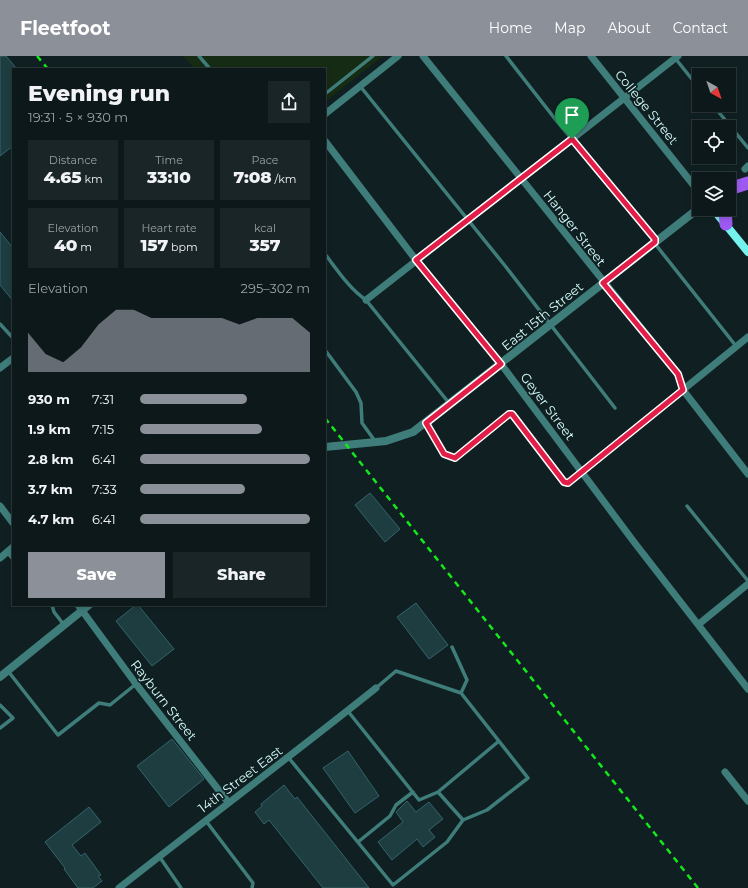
<!DOCTYPE html>
<meta charset="utf-8">
<style>
body{margin:0;font-family:Montserrat,sans-serif;background:#1a2527;color:#f1f3f6;height:100vh;display:flex;flex-direction:column;font-size:15px;white-space:nowrap}
*{box-sizing:border-box;margin:0}
p{font-size:13px;color:#9aa0a2}
.icon{flex:none;width:22px;height:22px;fill:none;stroke:currentColor;stroke-width:2;stroke-linecap:round;stroke-linejoin:round}
.map{position:relative;flex:1;overflow:hidden}
.side{position:absolute;left:12px;top:12px;width:314px;height:538px;display:flex;flex-direction:column;background:#0c181a;border-radius:0px;box-shadow:0 2px 6px #0003,0 0 0 1px #2c3739}
.side>*{flex:none}
.needle{width:26px;rotate:140deg}
.buttons{position:absolute;left:692px;top:12px;display:grid;gap:8px}
.buttons a{display:grid;place-items:center;width:44px;height:44px;border-radius:0px;background:#0c181a;box-shadow:0 2px 6px #0003,0 0 0 1px #2c3739;font-size:20px}
.pin{position:absolute;display:grid;place-items:center;width:34px;height:34px;color:#fff;margin:-41px -17px;border-radius:50% 50% 50% 0;rotate:-45deg;box-shadow:0 0 4px #0007}
.pin .icon{rotate:45deg}
.round{display:grid;place-items:center;flex:none;width:42px;height:42px;border-radius:0px;background:#1a2527}
.headline{display:flex;align-items:center;justify-content:space-between;height:68px;padding:0 16px}
h1{font-size:22px;font-weight:800;line-height:30px}
.metrics{display:grid;grid-template-columns:repeat(3,1fr);gap:6px;height:68px;padding:4px 16px}
.metrics div{display:grid;align-content:center;border-radius:0px;background:#1a2527;text-align:center}
.metrics b{font-size:17px;font-weight:800}
.metrics small{font-size:11px;font-weight:400}
.metrics p{font-size:11px}
.chart{height:112px;padding:8px 16px}
.chart p{display:flex;justify-content:space-between}
.chart svg{width:100%;height:72px;margin-top:4px;fill:#8c9099;opacity:.7}
.button{display:flex;gap:8px;margin-top:auto;padding:8px 16px}
.button a{flex:1;height:46px;border-radius:0px;background:#8c9099;color:#fff;font-size:16px;font-weight:800;line-height:46px;text-align:center}
.button a+a{background:#1a2527;color:#f1f3f6}
ul{padding:0 16px;list-style:none;font-size:13px}
li{display:grid;grid-template-columns:64px 48px 1fr;align-items:center;height:30px}
li i{height:10px;border-radius:5px;background:#8c9099}
header{display:flex;align-items:center;gap:24px;box-sizing:border-box;height:56px;padding:0 20px;background:#8c9099;color:#fff}
header strong{font-size:19px}
nav{display:flex;gap:22px;margin-inline-start:auto;font-size:14px}
.map>svg:first-child{display:block}
.green{fill:#162b13}
.building{fill:#1e3d41;stroke:#32646b}
.lines{fill:none;stroke-linecap:round;stroke-linejoin:round}
.service{stroke:#3f7d7a;stroke-width:3.5}
.minor{stroke:#3f7d7a;stroke-width:7}
.tertiary{stroke:#3f7d7a;stroke-width:8}
.secondary{stroke:#74f3ec;stroke-width:8}
.motorway{stroke:#9d5af0;stroke-width:13}
.rail{stroke:#14e71a;stroke-width:2.5;stroke-dasharray:6 5;stroke-linecap:butt}
.route-casing{stroke:#fff;stroke-width:8}
.route{stroke:#e11d48;stroke-width:5}
.labels{text-anchor:middle;dominant-baseline:central;stroke-width:3.5;stroke-linejoin:round;paint-order:stroke}
.street-label{font-size:13px;fill:#d4fafb;stroke:#102022}
</style>
<header>
<strong>Fleetfoot</strong>
<nav><a>Home</a><a>Map</a><a>About</a><a>Contact</a></nav>
</header>
<div class="map">
<svg width="748" height="832" viewBox="0 0 748 832">
<rect width="100%" height="100%" fill="#102022"/>
<path class="green" d="M183 0H383L325 46V13H195Z"/>
<path class="building" d="M0 0H6L17 13H13V90L0 100Z
M0 176 13 192V245L0 229Z
M370 437 400 473 385 486 355 449Z
M416 547 448 589 429 603 397 561Z
M136 549H138L174 593 152 610 116 565Z
M172 683 204 723 169 751 137 710Z
M348 695 379 740 355 757 323 712Z
M284 729 295 743 297 741 369 832H323L269 764 264 768 255 756 262 750 261 748Z
M407 745 416 756 429 746 443 763 429 774 435 781 423 791 417 783 392 804 378 786 403 766 396 756Z
M89 751 101 766 72 789 81 800 85 797 101 819 98 820 102 825 93 832H78L64 813 65 812 45 786Z"/>
<g class="lines">
<path class="service" d="M199 0 210 13
M506 0 559 68 655 183 656 189 736 290
M675 2 699 32
M360 30 506 211 615 352
M325 38 373 0
M713 49 748 92
M325 198C338 215 349 232 366 244L449 347
M0 268 13 282
M325 294 356 336 361 347 362 367 375 385
M426 367 445 398 455 402 509 358H512L564 426 568 427 582 416
M687 450 748 525
M7 496 13 503
M52 549 54 556 64 569
M452 591 467 624 461 637
M8 615 58 679 99 647 110 649 136 628
M376 632 396 615 461 637 528 722 487 754 463 764
M0 649 13 662 0 672
M288 701 393 829 447 786 463 764 438 736 419 744 347 654
M438 736 499 685
M206 765 253 827 252 832
M358 786 390 760 396 749 413 736
M159 800 181 832"/>
<path class="minor" d="M423 0 678 318 683 334 748 418
M591 0 699 136
M325 58 398 0
M325 85 416 204 501 308 634 486 748 633
M745 113 748 110
M366 244 678 0
M0 312 13 302
M583 415 748 281
M0 450 13 467
M0 502 13 491
M78 549 136 628 228 746
M699 568 748 528
M725 716 748 745
M119 832C204 765 291 700 376 632"/>
<path class="tertiary" d="M325 391 386 385 413 376 699 152
M0 621 89 549"/>
<path class="secondary" d="M713 153 748 196"/>
<path class="motorway" d="M729 133 748 127
M725 153 726 168"/>
<path class="rail" d="M37 0 48 13
M325 362 698 832"/>
</g>
<g class="lines">
<g class="route-casing">
<path id="route" d="M572 83 655 183V186L603 227 678 318 683 334 568 427 564 426 512 358H509L455 402 444 398 426 367 501 308 416 204Z"/>
</g>
<use href="#route" class="route"/>
</g>
<g class="labels">
<g class="street-label">
<text transform="translate(647 51) rotate(51)">College Street</text>
<text transform="translate(575 172) rotate(52)">Hanger Street</text>
<text transform="translate(542 260) rotate(-39)">East 15th Street</text>
<text transform="translate(548 350) rotate(53)">Geyer Street</text>
<text transform="translate(164 644) rotate(52)">Rayburn Street</text>
<text transform="translate(240 723) rotate(-37)">14th Street East</text>
</g>
</g>
</svg>
<div class="buttons">
<a><svg class="needle" viewBox="-14 -14 28 28"><path d="M0-13l5 13h-10z" fill="#e53935"/><path d="M0 13l5-13h-10z" fill="#9aa0a2"/></svg></a>
<a><svg class="icon" aria-label="locate" viewBox="0 0 24 24"><circle cx="12" cy="12" r="6"/><path d="M12 2v4M12 18v4M2 12h4M18 12h4"/></svg></a>
<a><svg class="icon" aria-label="layers" viewBox="0 0 24 24"><path d="M12 4l9 5-9 5-9-5zM3 14l9 5 9-5"/></svg></a>
</div>
<div class="pin" style="left:572px;top:83px;background:#1e9e55"><svg class="icon" aria-label="arrive" viewBox="0 0 24 24"><path d="M6 21V4h12l-3 4 3 4H6"/></svg></div>
<section class="side">
<div class="headline"><div><h1>Evening run</h1><p>19:31 · 5 × 930 m</p></div><a class="round"><svg class="icon" aria-label="share" viewBox="0 0 24 24"><path d="M12 15V3M7 8l5-5 5 5M5 13v7h14v-7"/></svg></a></div>
<div class="metrics">
<div><p>Distance</p><b>4.65<small> km</small></b></div>
<div><p>Time</p><b>33:10</b></div>
<div><p>Pace</p><b>7:08<small> /km</small></b></div>
</div>
<div class="metrics">
<div><p>Elevation</p><b>40<small> m</small></b></div>
<div><p>Heart rate</p><b>157<small> bpm</small></b></div>
<div><p>kcal</p><b>357</b></div>
</div>
<div class="chart"><p><span>Elevation</span>295–302 m</p>
<svg viewBox="0 0 160 44" preserveAspectRatio="none"><path d="M0 44V20L10 33L20 38L30 29L40 15L50 6L60 6L70 11L80 11L90 11L100 11L110 11L120 15L130 11L140 11L150 11L160 20V44z"/></svg>
</div>
<ul>
<li><b>930 m</b>7:31<i style="width:63%"></i></li>
<li><b>1.9 km</b>7:15<i style="width:72%"></i></li>
<li><b>2.8 km</b>6:41<i style="width:100%"></i></li>
<li><b>3.7 km</b>7:33<i style="width:62%"></i></li>
<li><b>4.7 km</b>6:41<i style="width:100%"></i></li>
</ul>
<div class="button"><a>Save</a><a>Share</a></div>
</section>
</div>
